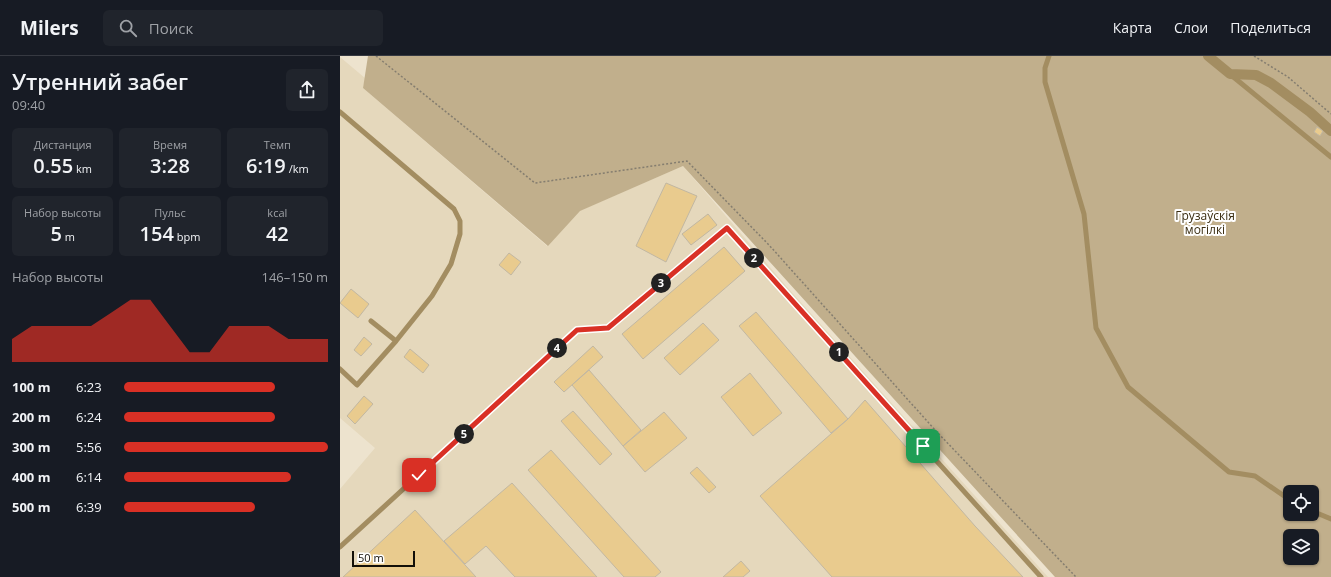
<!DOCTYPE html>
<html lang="ru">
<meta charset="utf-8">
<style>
body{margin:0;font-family:"Open Sans",sans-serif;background:#20242c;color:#f1f3f6;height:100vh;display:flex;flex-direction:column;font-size:15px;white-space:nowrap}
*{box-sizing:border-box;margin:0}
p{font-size:13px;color:#9ea1a6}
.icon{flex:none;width:22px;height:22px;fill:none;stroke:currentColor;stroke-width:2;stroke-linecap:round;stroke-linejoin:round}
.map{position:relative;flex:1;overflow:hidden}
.drawer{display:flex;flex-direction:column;background:#171b24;width:340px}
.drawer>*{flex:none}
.fabs{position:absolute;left:943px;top:429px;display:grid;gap:8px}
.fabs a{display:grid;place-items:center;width:36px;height:36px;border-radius:6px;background:#171b24;box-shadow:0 1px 3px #0004;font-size:20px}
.scale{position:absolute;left:12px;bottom:10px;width:63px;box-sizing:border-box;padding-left:4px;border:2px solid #120f08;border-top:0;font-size:11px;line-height:14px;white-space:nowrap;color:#120f08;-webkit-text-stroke:3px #fff;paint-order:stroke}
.pin{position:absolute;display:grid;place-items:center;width:34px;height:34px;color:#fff;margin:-17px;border-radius:8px;box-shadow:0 2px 6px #0006}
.km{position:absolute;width:20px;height:20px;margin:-10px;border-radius:50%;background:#222;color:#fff;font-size:11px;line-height:20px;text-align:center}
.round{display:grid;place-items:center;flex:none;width:42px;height:42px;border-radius:6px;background:#20242c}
.headline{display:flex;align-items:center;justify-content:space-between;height:68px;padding:0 12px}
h1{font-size:22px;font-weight:600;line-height:30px}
.stats{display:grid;grid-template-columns:repeat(3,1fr);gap:6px;height:68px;padding:4px 12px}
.stats div{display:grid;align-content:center;border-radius:6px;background:#20242c;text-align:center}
.stats b{font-size:20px;font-weight:600}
.stats small{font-size:11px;font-weight:400}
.stats p{font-size:11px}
.chart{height:112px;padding:8px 12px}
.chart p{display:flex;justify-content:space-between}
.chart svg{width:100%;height:72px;margin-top:4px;fill:#d93025;opacity:.7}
ul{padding:0 12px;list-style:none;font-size:13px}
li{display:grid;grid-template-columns:64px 48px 1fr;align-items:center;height:30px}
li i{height:10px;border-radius:5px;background:#d93025}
header{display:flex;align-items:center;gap:24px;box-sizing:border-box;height:56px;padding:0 20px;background:#171b24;border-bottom:1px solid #363941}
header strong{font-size:19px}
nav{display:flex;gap:22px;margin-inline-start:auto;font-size:14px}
.search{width:280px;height:36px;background:#20242c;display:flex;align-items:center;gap:10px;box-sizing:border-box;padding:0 14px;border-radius:6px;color:#9ea1a6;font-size:15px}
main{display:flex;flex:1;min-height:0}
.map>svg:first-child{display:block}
.built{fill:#e5d8bc}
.green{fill:#c1af8c;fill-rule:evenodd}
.building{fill:#e9cb8e;stroke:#c1b7a2}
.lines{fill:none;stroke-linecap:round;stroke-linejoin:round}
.path{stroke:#847d6f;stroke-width:1.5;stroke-dasharray:2 2;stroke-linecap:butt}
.lane{stroke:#a38d61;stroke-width:5}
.street{stroke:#a38d61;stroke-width:10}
.route-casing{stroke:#fff;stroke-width:8}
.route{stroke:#d93025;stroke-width:5}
.labels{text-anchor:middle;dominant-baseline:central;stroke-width:4;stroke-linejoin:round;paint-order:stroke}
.park-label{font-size:12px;fill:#3a2d11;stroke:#fff}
</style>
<header>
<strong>Milers</strong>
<div class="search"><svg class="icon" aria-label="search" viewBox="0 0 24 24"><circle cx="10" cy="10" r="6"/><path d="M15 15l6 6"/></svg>Поиск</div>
<nav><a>Карта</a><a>Слои</a><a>Поделиться</a></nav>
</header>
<main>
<section class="drawer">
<div class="headline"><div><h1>Утренний забег</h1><p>09:40</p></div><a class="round"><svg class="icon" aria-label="share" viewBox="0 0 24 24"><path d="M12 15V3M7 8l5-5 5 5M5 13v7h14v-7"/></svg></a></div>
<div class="stats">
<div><p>Дистанция</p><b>0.55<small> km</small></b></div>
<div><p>Время</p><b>3:28</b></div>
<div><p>Темп</p><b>6:19<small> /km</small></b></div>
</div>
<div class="stats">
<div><p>Набор высоты</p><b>5<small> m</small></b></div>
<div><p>Пульс</p><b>154<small> bpm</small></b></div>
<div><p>kcal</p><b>42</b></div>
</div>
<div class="chart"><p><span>Набор высоты</span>146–150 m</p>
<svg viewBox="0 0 160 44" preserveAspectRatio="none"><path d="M0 44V30L10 22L20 22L30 22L40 22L50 14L60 6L70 6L80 22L90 38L100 38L110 22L120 22L130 22L140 30L150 30L160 30V44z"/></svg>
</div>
<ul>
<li><b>100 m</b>6:23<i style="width:74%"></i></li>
<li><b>200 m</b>6:24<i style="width:74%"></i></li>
<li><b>300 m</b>5:56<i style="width:100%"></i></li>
<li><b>400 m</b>6:14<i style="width:82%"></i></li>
<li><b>500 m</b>6:39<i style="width:64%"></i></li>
</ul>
</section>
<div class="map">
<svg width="991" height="521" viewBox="0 0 991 521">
<rect width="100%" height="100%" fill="#ede3ce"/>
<path class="built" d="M0 1 25 22 23 32 207 190 239 155 343 110 447 231 708 521H0V433L35 392 0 362Z"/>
<path class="green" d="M28 0H991V521H715L343 110 240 155 208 190 23 32ZM950 436H972V458H950ZM950 480H972V502H950Z"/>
<path class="building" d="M977 71 983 75 980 80 974 76Z
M326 127 357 140 326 206 296 190Z
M368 158 377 169 351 189 342 178Z
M384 191 405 215 303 303 282 278Z
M169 197 181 206 171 219 159 209Z
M11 233 29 248 18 262 0 247Z
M416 256 508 363 491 377 399 270Z
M363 267 379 284 340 319 324 302Z
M24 281 32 288 21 300 14 294Z
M253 290 263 301 224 336 214 326Z
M70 293 89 309 83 317 64 301Z
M249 314 301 374 283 390 232 329Z
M410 317 442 357 413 380 381 341Z
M24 340 33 348 15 368 7 360Z
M525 344 635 470 683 521H492L420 440 508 363Z
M233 355 272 398 260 409 221 365Z
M324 356 347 382 305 416 283 390Z
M211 394 321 516 315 521H284L188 414Z
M357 411 376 431 369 437 350 417Z
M172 427 257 521H175L146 490 125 508 104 485Z
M75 454 136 521H3Z
M401 505 410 515 403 521H383Z"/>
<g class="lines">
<path class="path" d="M36 0 195 127 347 105 429 189 596 375 736 521
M914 0 948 21 991 58"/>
<path class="lane" d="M709 0 705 12V26L744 158 756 272 788 331 889 416 915 420 950 444
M891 19 991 101
M0 56 114 153 120 165V178L111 208 92 240 56 285
M0 313 17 329 56 285 31 265
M972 455 991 463
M0 491 237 274 268 272 387 172 701 521"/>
<path class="street" d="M868 0 890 18 916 19 931 27 970 56 991 75"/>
</g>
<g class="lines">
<g class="route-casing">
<path id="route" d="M79 419 237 274 268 272 387 172 583 390"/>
</g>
<use href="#route" class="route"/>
</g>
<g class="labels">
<g class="park-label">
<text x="865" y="159">Грузаўскія<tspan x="865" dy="14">могілкі</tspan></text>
</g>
</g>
</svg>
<div class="fabs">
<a><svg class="icon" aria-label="locate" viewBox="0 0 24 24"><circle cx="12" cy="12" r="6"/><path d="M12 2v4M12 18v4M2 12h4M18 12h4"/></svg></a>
<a><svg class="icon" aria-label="layers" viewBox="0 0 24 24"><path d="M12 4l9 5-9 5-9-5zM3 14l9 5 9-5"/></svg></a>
</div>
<div class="scale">50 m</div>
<div class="pin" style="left:583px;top:390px;background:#1e9e55"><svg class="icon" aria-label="arrive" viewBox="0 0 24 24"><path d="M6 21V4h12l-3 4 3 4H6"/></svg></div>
<div class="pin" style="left:79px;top:419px;background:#d93025"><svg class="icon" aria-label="check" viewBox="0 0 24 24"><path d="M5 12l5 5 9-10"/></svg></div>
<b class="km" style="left:499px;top:296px">1</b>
<b class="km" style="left:414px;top:202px">2</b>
<b class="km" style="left:321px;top:227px">3</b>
<b class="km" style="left:217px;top:292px">4</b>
<b class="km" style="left:124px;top:378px">5</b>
</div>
</main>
